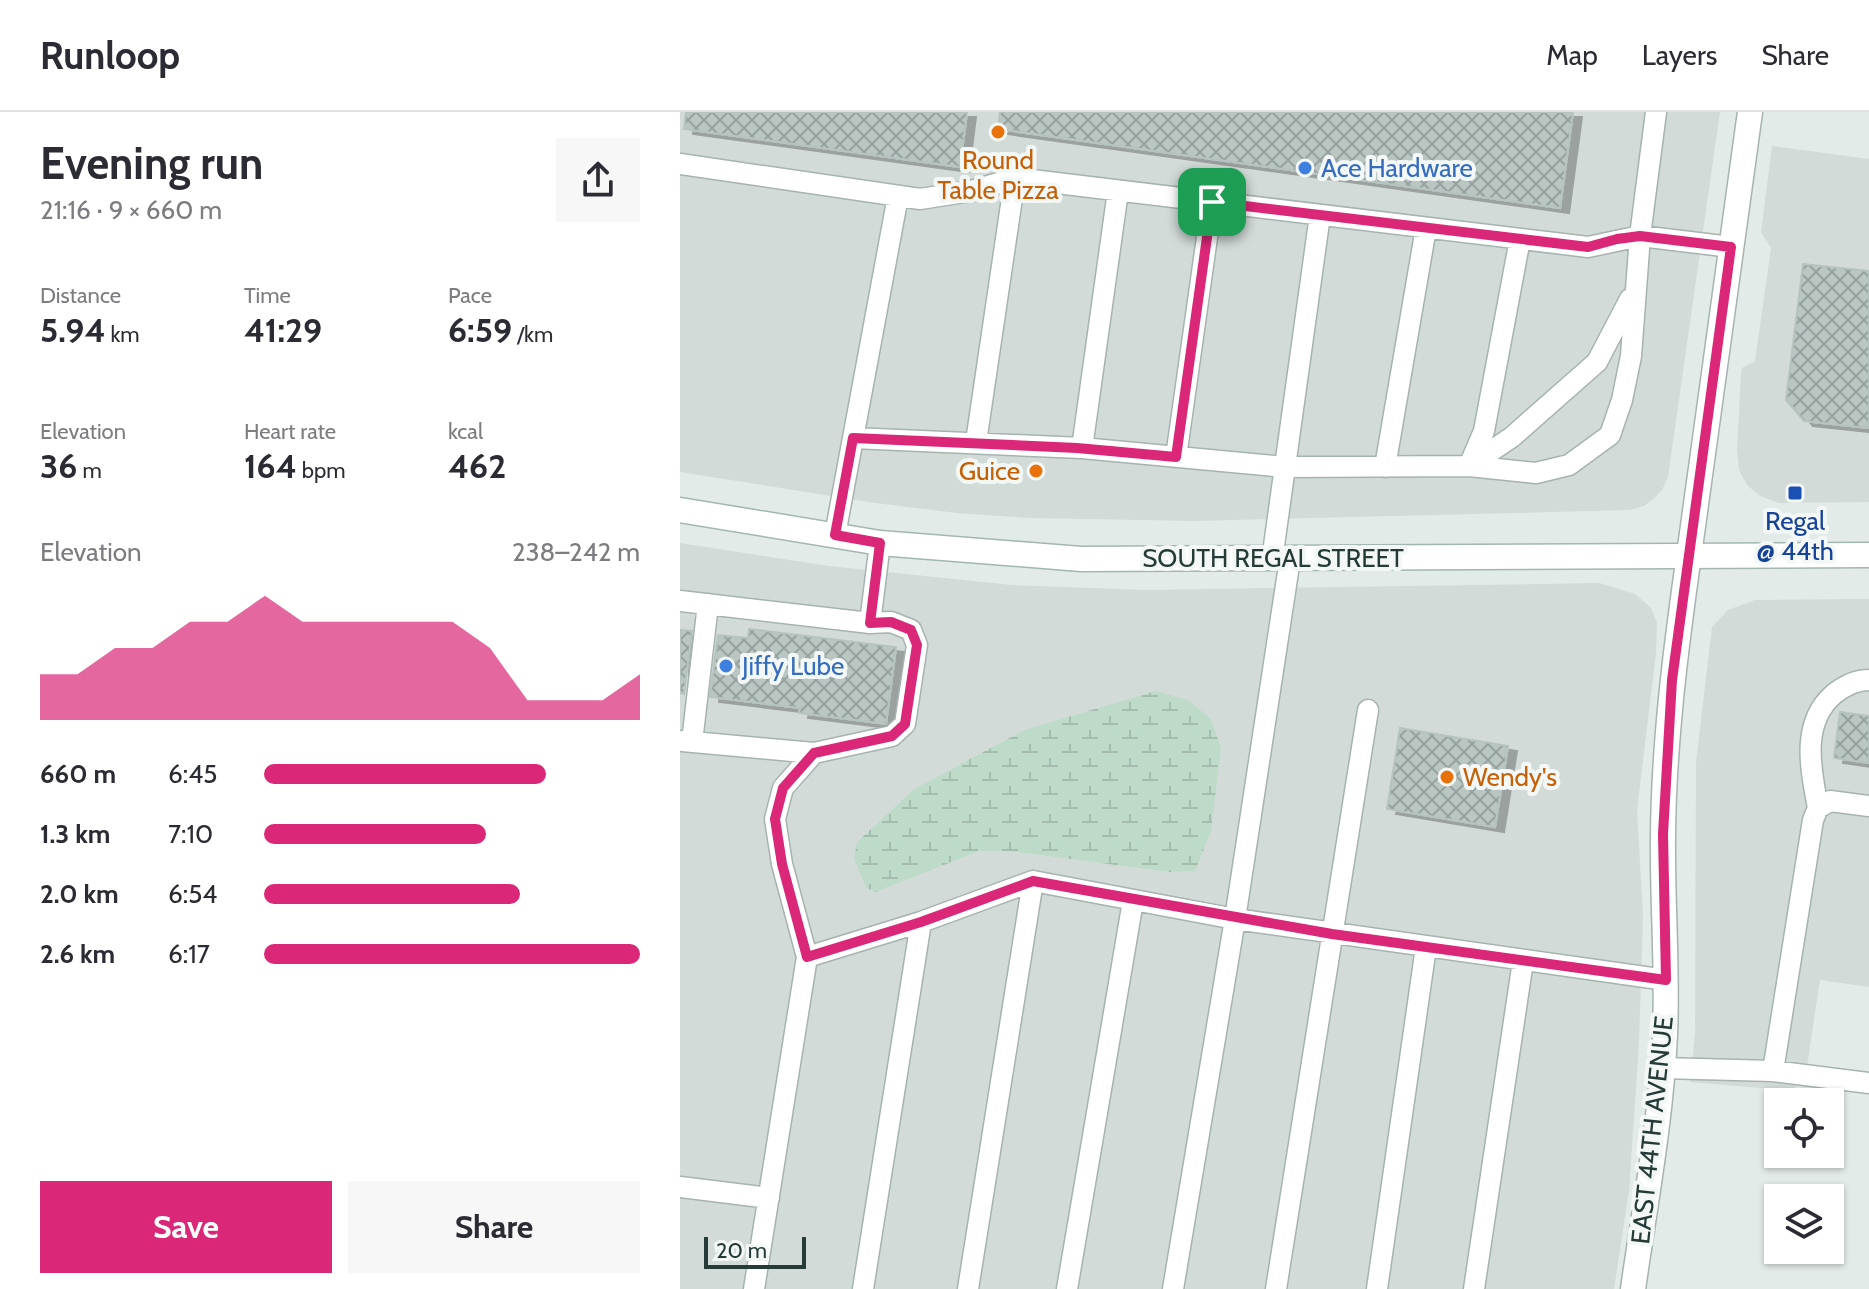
<!DOCTYPE html>
<meta charset="utf-8">
<style>
body{margin:0;font-family:Cabin,sans-serif;background:#f7f7f7;color:#2b2b33;height:100vh;display:flex;flex-direction:column;font-size:30px;white-space:nowrap}
*{box-sizing:border-box;margin:0}
p{font-size:26px;color:#7c7c81}
.icon{flex:none;width:44px;height:44px;fill:none;stroke:currentColor;stroke-width:2;stroke-linecap:round;stroke-linejoin:round}
.map{position:relative;flex:1;overflow:hidden}
.drawer{display:flex;flex-direction:column;background:#fff;width:680px}
.drawer>*{flex:none}
.fabs{position:absolute;left:1084px;top:976px;display:grid;gap:16px}
.fabs a{display:grid;place-items:center;width:80px;height:80px;border-radius:0px;background:#fff;box-shadow:0 2px 6px #0004;font-size:40px}
.scale{position:absolute;left:24px;bottom:20px;width:102px;box-sizing:border-box;padding-left:8px;border:4px solid #253b38;border-top:0;font-size:22px;line-height:28px;white-space:nowrap;color:#253b38;-webkit-text-stroke:6px #f3f8f6;paint-order:stroke}
.pin{position:absolute;display:grid;place-items:center;width:68px;height:68px;color:#fff;margin:-34px;border-radius:16px;box-shadow:0 4px 12px #0006}
.round{display:grid;place-items:center;flex:none;width:84px;height:84px;border-radius:0px;background:#f7f7f7}
.head{display:flex;align-items:center;justify-content:space-between;height:136px;padding:0 40px}
h1{font-size:44px;font-weight:700;line-height:60px}
.figures{display:grid;grid-template-columns:repeat(3,1fr);gap:12px;height:136px;padding:8px 40px}
.figures div{display:grid;align-content:center}
.figures b{font-size:34px;font-weight:700}
.figures small{font-size:22px;font-weight:400}
.figures p{font-size:22px}
.chart{height:224px;padding:16px 40px}
.chart p{display:flex;justify-content:space-between}
.chart svg{width:100%;height:144px;margin-top:8px;fill:#db2777;opacity:.7}
.primary-button{display:flex;gap:16px;margin-top:auto;padding:16px 40px}
.primary-button a{flex:1;height:92px;border-radius:0px;background:#db2777;color:#fff;font-size:32px;font-weight:700;line-height:92px;text-align:center}
.primary-button a+a{background:#f7f7f7;color:#2b2b33}
ul{padding:0 40px;list-style:none;font-size:26px}
li{display:grid;grid-template-columns:128px 96px 1fr;align-items:center;height:60px}
li i{height:20px;border-radius:10px;background:#db2777}
header{display:flex;align-items:center;gap:48px;box-sizing:border-box;height:112px;padding:0 40px;background:#fff;border-bottom:2px solid #e1e1e2}
header strong{font-size:38px}
nav{display:flex;gap:44px;margin-inline-start:auto;font-size:28px}
main{display:flex;flex:1;min-height:0}
.map>svg:first-child{display:block}
.built{fill:#d2dbd8;fill-rule:evenodd}
.wetland{fill:url(#wetland-marsh)}
.building{fill:url(#building-cross-hatch);stroke:#b6c4c0;stroke-width:2;filter:url(#shadow)}
.lines{fill:none;stroke-linecap:round;stroke-linejoin:round}
.service-casing{stroke:#a6b3b0;stroke-width:23}
.minor-casing{stroke:#a6b3b0;stroke-width:27}
.tertiary-casing{stroke:#a6b3b0;stroke-width:27}
.secondary-casing{stroke:#a3b6b1;stroke-width:27}
.service{stroke:#fff;stroke-width:20}
.minor{stroke:#fff;stroke-width:24}
.tertiary{stroke:#fff;stroke-width:24}
.secondary{stroke:#fff;stroke-width:24}
.route-casing{stroke:#fff;stroke-width:16}
.route{stroke:#db2777;stroke-width:10}
.food-dot{fill:#e8710a;stroke:#f3f8f6;stroke-width:3}
.shop-dot{fill:#3f7fe0;stroke:#f3f8f6;stroke-width:3}
.transit-dot{fill:#1a4fb4;stroke:#f3f8f6;stroke-width:3}
.labels{text-anchor:middle;dominant-baseline:central;stroke-width:8;stroke-linejoin:round;paint-order:stroke}
.food-label{font-size:26px;fill:#c56008;stroke:#f3f8f6}
.shop-label{font-size:26px;fill:#366cbe;stroke:#f3f8f6;text-anchor:start}
.transit-label{font-size:26px;fill:#164399;stroke:#f3f8f6}
.street-label{font-size:26px;fill:#253b38;stroke:#f3f8f6}
</style>
<header>
<strong>Runloop</strong>
<nav><a>Map</a><a>Layers</a><a>Share</a></nav>
</header>
<main>
<section class="drawer">
<div class="head"><div><h1>Evening run</h1><p>21:16 · 9 × 660 m</p></div><a class="round"><svg class="icon" aria-label="share" viewBox="0 0 24 24"><path d="M12 15V3M7 8l5-5 5 5M5 13v7h14v-7"/></svg></a></div>
<div class="figures">
<div><p>Distance</p><b>5.94<small> km</small></b></div>
<div><p>Time</p><b>41:29</b></div>
<div><p>Pace</p><b>6:59<small> /km</small></b></div>
</div>
<div class="figures">
<div><p>Elevation</p><b>36<small> m</small></b></div>
<div><p>Heart rate</p><b>164<small> bpm</small></b></div>
<div><p>kcal</p><b>462</b></div>
</div>
<div class="chart"><p><span>Elevation</span>238–242 m</p>
<svg viewBox="0 0 160 44" preserveAspectRatio="none"><path d="M0 44V30L10 30L20 22L30 22L40 14L50 14L60 6L70 14L80 14L90 14L100 14L110 14L120 22L130 38L140 38L150 38L160 30V44z"/></svg>
</div>
<ul>
<li><b>660 m</b>6:45<i style="width:75%"></i></li>
<li><b>1.3 km</b>7:10<i style="width:59%"></i></li>
<li><b>2.0 km</b>6:54<i style="width:68%"></i></li>
<li><b>2.6 km</b>6:17<i style="width:100%"></i></li>
</ul>
<div class="primary-button"><a>Save</a><a>Share</a></div>
</section>
<div class="map">
<svg width="1189" height="1177" viewBox="0 0 1189 1177">
<defs>
<pattern id="wetland-marsh" width="20" height="14" patternUnits="userSpaceOnUse" patternTransform="scale(2)"><rect width="20" height="14" fill="#bedac9"/><path d="M1 5h8M5 5V1M11 12h8M15 12V8" fill="none" stroke="#a3bcad"/></pattern>
<pattern id="building-cross-hatch" width="8" height="8" patternUnits="userSpaceOnUse" patternTransform="scale(2)"><rect width="8" height="8" fill="#b9c6c2"/><path d="M0 0l8 8M0 8l8-8" fill="none" stroke="#96a29f"/></pattern>
<filter id="shadow"><feDropShadow dx="9" dy="5" stdDeviation="0" flood-color="#0004"/></filter>
</defs>
<rect width="100%" height="100%" fill="#e3ebe9"/>
<path class="built" d="M0 0H1040L988 365 982 378 973 387 964 394 950 398 516 409 348 406 277 401 195 391 0 360Z
M1092 34 1189 47V390L1099 391 1080 384 1067 373 1059 358 1057 338 1061 260 1062 256 1075 249 1091 136 1081 120Z
M0 431 149 454 332 473 466 478 919 471 955 482 971 496 977 511 976 542 957 698 963 805 959 930 949 1079 934 1177H0ZM475 579 489 760 328 739H299L196 780 186 776 181 760 177 730 234 677 344 618Z
M1189 487V875L1140 868 1126 961 1123 969 1114 976 1104 978 1010 970 1015 922 1016 650 1032 515 1048 498 1075 488Z"/>
<path class="wetland" d="M475 579 508 588 531 607 541 636 531 719 515 759 489 760 328 739H299L196 780 186 776 174 746 177 730 234 677 344 618Z"/>
<path class="building" d="M6 0H287L280 55 4 17Z
M320 0H893L880 96 318 17Z
M1123 152 1189 159V316L1124 309 1106 288Z
M69 517 216 535 206 612 119 601 120 596 30 585 38 523 68 526Z
M0 518 12 519 4 582 0 581Z
M1160 600 1189 604V651L1154 646Z
M720 616 828 634 815 715 707 697Z"/>
<g class="lines">
<g class="service-casing">
<path id="service" d="M0 52 240 87 291 79 335 66 908 135 960 124 976 0
M173 326 402 336 605 355 789 354 856 361 889 353 930 323 942 288 951 244 960 124 1051 135
M296 330 335 66
M402 336 438 79
M496 345 532 90
M789 354 832 325 917 250 950 187
M789 354 804 319 840 127
M705 355 746 116
M155 423 218 84
M610 447 555 807 986 868
M592 448 640 103
M0 489 190 511
M2 629 134 641
M12 630 28 492
M1138 696C1131 658 1120 611 1154 582 1164 574 1176 568 1189 568
M127 845 102 752 95 707 103 676 134 641 212 624 225 612 237 533 231 518 211 510 190 511 200 431
M982 956 1093 959 1133 708 1138 696 1150 689 1189 694
M1093 959 1189 971
M0 1075 89 1086
M74 1177 127 845 241 810 353 769 555 807 493 1177
M183 1177 241 810
M288 1177 353 769
M387 1177 453 789
M596 1177 688 598
M697 1177 746 835
M794 1177 843 849"/>
</g>
<g class="minor-casing">
<path id="minor" d="M1009 443 1070 0"/>
</g>
<g class="tertiary-casing">
<path id="tertiary" d="M953 1177C965 1093 981 1008 985 923 988 856 982 789 983 722 984 628 996 535 1009 443"/>
</g>
<g class="secondary-casing">
<path id="secondary" d="M0 398 200 431 401 447 1189 443"/>
</g>
<use href="#service" class="service"/>
<use href="#minor" class="minor"/>
<use href="#tertiary" class="tertiary"/>
<use href="#secondary" class="secondary"/>
</g>
<g class="lines">
<g class="route-casing">
<path id="route" d="M532 90 908 135 937 127 960 124 1051 135 992 568 983 722 986 868 652 822 353 769 241 810 127 845 102 752 95 707 103 676 134 641 212 624 225 612 237 533 231 518 211 510 190 511 200 431 155 423 173 326 397 336 496 345Z"/>
</g>
<use href="#route" class="route"/>
</g>
<g class="food-dot">
<circle cx="318" cy="20" r="8"/>
<circle cx="356" cy="359" r="8"/>
<circle cx="767" cy="665" r="8"/>
</g>
<g class="shop-dot">
<circle cx="625" cy="56" r="8"/>
<circle cx="46" cy="554" r="8"/>
</g>
<rect class="transit-dot" x="1107" y="373" width="16" height="16" rx="4"/>
<g class="labels">
<g class="food-label">
<text x="318" y="48">Round<tspan x="318" dy="30">Table Pizza</tspan></text>
<text x="340" y="359" text-anchor="end">Guice</text>
<text x="783" y="665" text-anchor="start">Wendy's</text>
</g>
<g class="shop-label">
<text x="641" y="56">Ace Hardware</text>
<text x="62" y="554">Jiffy Lube</text>
</g>
<g class="transit-label">
<text x="1115" y="409">Regal<tspan x="1115" dy="30">@ 44th</tspan></text>
</g>
<g class="street-label">
<text x="593" y="446">SOUTH REGAL STREET</text>
<text transform="translate(972 1018) rotate(-84)">EAST 44TH AVENUE</text>
</g>
</g>
</svg>
<div class="fabs">
<a><svg class="icon" aria-label="locate" viewBox="0 0 24 24"><circle cx="12" cy="12" r="6"/><path d="M12 2v4M12 18v4M2 12h4M18 12h4"/></svg></a>
<a><svg class="icon" aria-label="layers" viewBox="0 0 24 24"><path d="M12 4l9 5-9 5-9-5zM3 14l9 5 9-5"/></svg></a>
</div>
<div class="scale">20 m</div>
<div class="pin" style="left:532px;top:90px;background:#1e9e55"><svg class="icon" aria-label="arrive" viewBox="0 0 24 24"><path d="M6 21V4h12l-3 4 3 4H6"/></svg></div>
</div>
</main>
